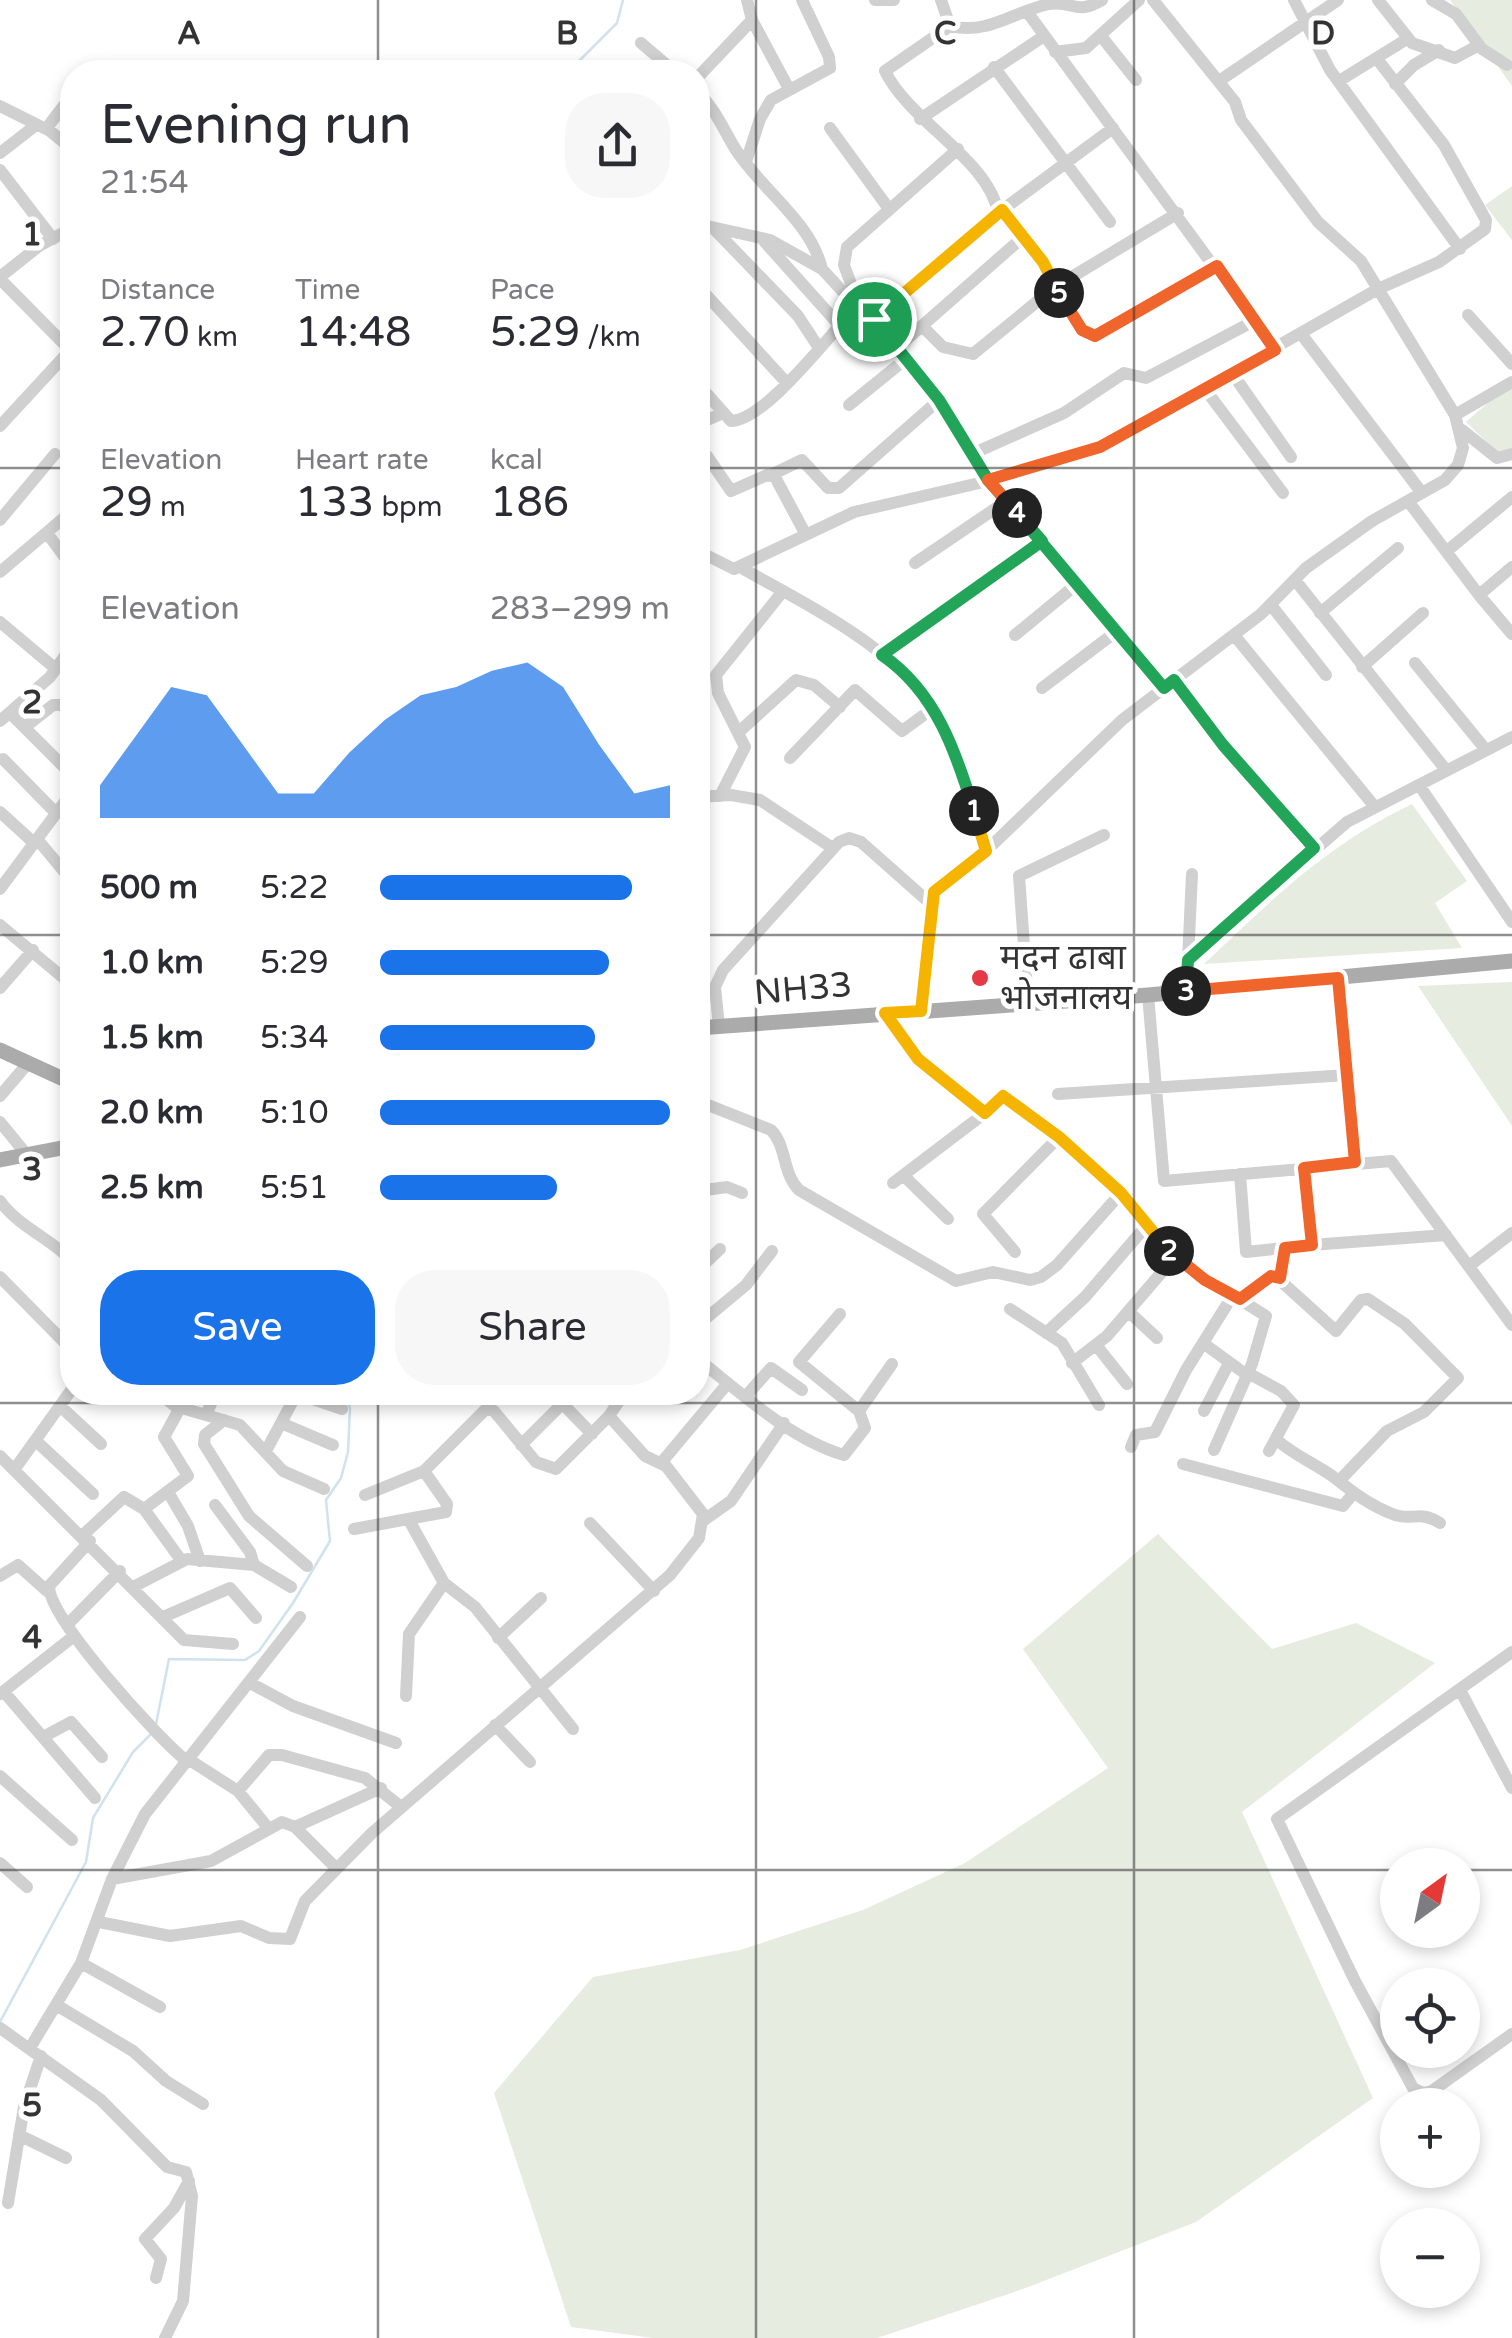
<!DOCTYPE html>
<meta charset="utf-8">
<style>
body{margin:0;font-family:"Varela Round","Noto Sans Devanagari",sans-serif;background:#f7f7f7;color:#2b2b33;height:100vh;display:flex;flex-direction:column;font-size:38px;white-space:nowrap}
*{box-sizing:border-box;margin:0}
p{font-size:32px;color:#7c7c81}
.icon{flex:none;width:55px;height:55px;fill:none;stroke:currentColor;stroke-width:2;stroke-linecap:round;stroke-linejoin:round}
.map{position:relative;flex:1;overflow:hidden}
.panel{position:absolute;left:60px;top:60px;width:650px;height:1345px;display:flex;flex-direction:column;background:#fff;border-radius:40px;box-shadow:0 5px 15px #0003}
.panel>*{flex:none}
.needle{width:65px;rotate:33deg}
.tools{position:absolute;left:1380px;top:1848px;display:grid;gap:20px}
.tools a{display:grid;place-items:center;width:100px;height:100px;border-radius:50%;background:#fff;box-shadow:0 5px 15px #0003;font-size:50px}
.pin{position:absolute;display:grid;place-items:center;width:85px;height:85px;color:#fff;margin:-42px;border:5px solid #fff;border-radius:50%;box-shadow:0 2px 10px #0007}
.km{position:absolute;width:50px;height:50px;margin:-25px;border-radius:50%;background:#222;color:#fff;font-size:28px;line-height:50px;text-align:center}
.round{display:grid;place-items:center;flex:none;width:105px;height:105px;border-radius:40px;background:#f7f7f7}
.head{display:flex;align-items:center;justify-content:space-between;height:170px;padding:0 40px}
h1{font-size:55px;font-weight:600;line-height:75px}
.metrics{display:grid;grid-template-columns:repeat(3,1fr);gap:15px;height:170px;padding:10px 40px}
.metrics div{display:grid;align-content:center}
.metrics b{font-size:42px;font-weight:600}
.metrics small{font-size:28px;font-weight:400}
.metrics p{font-size:28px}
.chart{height:280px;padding:20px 40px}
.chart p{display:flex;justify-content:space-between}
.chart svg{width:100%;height:180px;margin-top:10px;fill:#1a73e8;opacity:.7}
.cta{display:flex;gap:20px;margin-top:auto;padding:20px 40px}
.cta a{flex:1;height:115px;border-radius:40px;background:#1a73e8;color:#fff;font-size:40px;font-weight:600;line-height:115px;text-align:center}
.cta a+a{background:#f7f7f7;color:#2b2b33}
ul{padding:0 40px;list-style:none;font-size:32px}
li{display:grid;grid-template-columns:160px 120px 1fr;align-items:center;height:75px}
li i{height:25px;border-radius:12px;background:#1a73e8}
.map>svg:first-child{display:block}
.green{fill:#e6ecdf}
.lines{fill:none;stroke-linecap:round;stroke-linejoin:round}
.stream{stroke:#cfe2ee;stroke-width:2.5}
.minor{stroke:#d0d0d0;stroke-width:12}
.major{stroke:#ababab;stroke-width:15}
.split-1-casing{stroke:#fff;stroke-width:20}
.split-2-casing{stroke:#fff;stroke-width:20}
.split-3-casing{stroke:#fff;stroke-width:20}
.split-4-casing{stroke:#fff;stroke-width:20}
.split-5-casing{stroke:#fff;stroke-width:20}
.split-6-casing{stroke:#fff;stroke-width:20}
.split-1{stroke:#22a559;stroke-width:12}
.split-2{stroke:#f5b400;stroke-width:12}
.split-3{stroke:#f0652b;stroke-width:12}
.split-4{stroke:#22a559;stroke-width:12}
.split-5{stroke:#f0652b;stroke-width:12}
.split-6{stroke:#f5b400;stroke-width:12}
.grid{fill:none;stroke:#333;stroke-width:2.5;stroke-opacity:0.55}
.poi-dot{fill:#e63946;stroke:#fff;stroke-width:4}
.labels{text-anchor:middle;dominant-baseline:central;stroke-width:10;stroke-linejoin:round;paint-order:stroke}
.poi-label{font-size:35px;fill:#333;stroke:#fff;text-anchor:start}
.street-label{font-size:35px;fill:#333;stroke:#fff}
.grid-label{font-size:32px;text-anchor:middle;font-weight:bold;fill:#333;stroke:#fff;stroke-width:10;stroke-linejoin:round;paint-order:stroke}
</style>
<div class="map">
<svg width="1512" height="2338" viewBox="0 0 1512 2338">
<rect width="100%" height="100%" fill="#fff"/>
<path class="green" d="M1450 0H1512V86Z
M1512 186V240L1485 205Z
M1512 382V451L1503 458 1466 422Z
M1412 804 1467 881 1435 903 1462 948 1204 964C1274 898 1324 847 1412 804Z
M1512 982V1126L1418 986Z
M1158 1534 1272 1649 1356 1623 1435 1663 1242 1812 1373 2098 1196 2222 1023 2289 877 2338H653L571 2327 494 2093 593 1977 740 1950 863 1910 965 1863 1108 1768 1023 1649Z"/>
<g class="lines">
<path class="stream" d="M568 72 617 23 623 0
M156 1724 169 1659 245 1660 259 1651 293 1603 330 1541 326 1500 341 1478 348 1452 350 1408 344 1392
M0 2022 86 1862 93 1818 133 1752 150 1735"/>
<path class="minor" d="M747 0 752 20 789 89
M875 0H894
M1153 0 1235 102 1241 120 1318 222 1361 261 1455 415 1463 448 1458 465 1445 480 1372 521 1306 568 1261 614 1164 688 988 481 1100 447 1378 289 1439 262 1485 229 1486 220 1444 145 1377 59
M1294 0 1330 70 1460 249
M1378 0 1412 43 1455 58 1479 45
M1432 0 1456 14 1482 49 1507 65
M1028 13 1275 350
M950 26C989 35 1012 12 1049 4 1073 0 1075 16 1102 0
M1101 36 1136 80
M641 43 675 72
M1055 52 1086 48 1139 0
M994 67 1110 222
M94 68 98 72
M698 77 752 20
M1219 81 1338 0
M1339 81 1407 39
M1395 84 1414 65 1439 50
M698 92C716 110 723 129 736 150 762 190 811 222 822 269
M0 106 50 131 72 149
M920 119 1044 36
M830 128 889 209
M46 129 72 95
M0 153 36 125
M746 162 760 119 771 100 830 68 829 57 802 0
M0 170 53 239
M1001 210 1043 263 1077 324 1089 335H1100L1217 266
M998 213 1113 128
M698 224 770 240 822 269 856 306
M714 229 798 316 819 348
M763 240 840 326
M0 277 39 246 72 228
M0 279 70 350
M698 286 786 382
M861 311 844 265 847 247 958 149
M1468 315 1512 364
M874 319 998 213C990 161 909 121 885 71L950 26 941 0
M922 326 943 347 973 354 1055 287 1178 213
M1302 335 1422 493
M898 347 1023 237
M1232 373 1291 457
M698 384 731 421C764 420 822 344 846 319L861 311C907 335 961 436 988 481L854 512 734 569 698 551
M1205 389 1283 493
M849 405 907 358
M1455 415 1512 382
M698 424 723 413
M0 426 72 348
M1462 430 1497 458 1512 454
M972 454 1064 413 1124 373 1146 378 1254 321
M707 456 731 491 767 475 775 477 806 535
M771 475 802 460 828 488H839L939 400
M1408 501 1479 595 1512 567
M0 520 55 454
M47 533 72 567
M1447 551 1512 497
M915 563 1005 502
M740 567C817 611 914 655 952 740 967 775 975 815 986 851
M0 572 72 511
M1295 580 1446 770
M1479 595 1512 634
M1271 605 1326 675
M1320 613 1398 548
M0 622 56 669
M1015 635 1077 584
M1234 635 1375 807
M882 655 1042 541
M1415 663 1486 750
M1362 667 1423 613
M1174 680 1223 745 1314 848
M1042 688 1117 631
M10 713 72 775
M0 721 50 677 72 646
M25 727 53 705H72
M741 730 796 680 814 685 840 707
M790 758 855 690 902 731 932 709
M3 759 56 813
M1419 785 1512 922
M720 796 745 747 718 693 716 675 783 591
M698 797 731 795 760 800 831 847
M0 812 34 843
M37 839 72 881
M0 889 72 792
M0 925 72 985
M1188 960 1192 874
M1338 977 1355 1162
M0 988 33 950
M1185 992 1188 960 1347 822 1512 737
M1148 995 1164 1181 1391 1161 1512 1325
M1028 1002 1019 876 1104 835
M921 1011 930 908 938 886 986 851 1122 720 1164 688
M885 1013 918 1059 985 1113 1003 1096 1059 1137 1121 1193 1174 1258 1266 1316 1252 1364 1214 1450
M719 1026 715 987 723 970 839 842 849 838 861 842 931 904
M1058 1094 1347 1075
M0 1096 29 1062
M698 1101 771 1130C787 1146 782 1173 799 1190L956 1281 993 1272 1030 1280 1041 1277 1057 1265 1121 1193
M0 1122 27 1155
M1304 1168 1311 1245 1446 1235
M1240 1174 1246 1252 1311 1245
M904 1176 948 1219
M893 1183 985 1113
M698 1191 727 1187 742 1193
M0 1201C20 1228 49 1237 72 1261
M1015 1252 983 1214 1059 1137
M1469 1266 1512 1233
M698 1270 720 1249
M0 1277 72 1350
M1279 1278 1285 1248
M1240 1299 1274 1275 1336 1331 1361 1300 1368 1299 1405 1324 1458 1378 1424 1412 1387 1431 1339 1481
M1010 1309 1062 1343 1099 1405
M1129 1312 1157 1338
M840 1314 799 1362 859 1411
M698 1325 746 1285 772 1251
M1046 1333 1085 1297 1147 1225
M1203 1343 1247 1375
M1096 1345 1127 1384
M698 1359C741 1393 790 1439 844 1455L865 1428 859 1411 892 1364
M1072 1363 1107 1336 1174 1258
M1248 1373 1281 1391 1294 1405 1269 1451
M158 1392 175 1406 240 1425 283 1471 324 1489
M292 1392 342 1409
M551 1392 592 1434
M746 1396 771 1368 802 1390
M60 1406 101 1444
M1204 1411 1229 1363
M206 1415 216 1392
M224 1420 205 1435 204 1444 249 1516 307 1566
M281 1423 333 1445
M1276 1439C1294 1456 1317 1464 1335 1478 1355 1494 1371 1506 1395 1515 1414 1521 1419 1510 1440 1523
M36 1441 93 1494
M521 1445 562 1404
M1131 1447 1136 1435 1155 1432 1186 1370 1233 1295
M266 1451 296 1395
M0 1456 184 1640 233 1644
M661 1463 728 1383
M1183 1464 1343 1506 1352 1495
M14 1470 72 1389
M168 1492 188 1526 200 1561
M365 1495 424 1471 487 1408 494 1411 536 1462 556 1469 609 1416 625 1392
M215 1505 250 1552 254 1565
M144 1509 188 1476 164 1437 180 1408
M704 1520 731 1501 784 1423
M410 1522 444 1583 475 1607 573 1729
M590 1523 654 1591
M354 1529 446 1512 447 1504 424 1471
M83 1535 124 1497 144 1509 181 1560
M90 1541 50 1585C40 1609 162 1743 187 1761
M0 1576 18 1565 47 1591
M135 1586 187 1559 254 1565 291 1587
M163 1617 230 1588 256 1618
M67 1625 120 1571
M498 1638 541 1598
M1512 1652 1277 1819 1355 1981 1413 2088 1423 2093 1432 2091 1512 2034
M250 1683 293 1706 396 1743
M1460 1690 1512 1788
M4 1692 95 1798
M0 1694 74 1636
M406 1696 409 1634 444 1583
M495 1725 530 1762
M43 1737 71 1722 102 1757
M188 1759 238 1791 269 1755H282L365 1778 401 1807
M0 1776 72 1840
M238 1791 269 1829
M295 1827 381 1788
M0 1863 27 1887
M112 1879 211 1861 282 1822 295 1827 336 1868
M99 1922 170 1936 241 1926 269 1938 290 1939 305 1901 372 1833 670 1575 699 1538 703 1514 666 1466 645 1456 609 1416
M81 1963 160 2007
M58 2006 133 2051 166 2081 203 2104
M0 2028 101 2100 167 2167 186 2172 192 2196 183 2301 165 2338
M30 2048 81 1963 112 1879 145 1814 300 1617
M19 2135 66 2158
M8 2203 24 2107 41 2056
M156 2278 161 2259 145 2239 174 2208 189 2181"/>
<path class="major" d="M698 1028 1148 995 1512 961
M0 1050 72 1083
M0 1160 72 1146"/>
</g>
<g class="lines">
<g class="split-1-casing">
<path id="split-1" d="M874 319 939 400 988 480 1042 541 882 655C936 692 956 752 974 811"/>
</g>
<g class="split-2-casing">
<path id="split-2" d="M974 811 986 851 934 892 921 1011 885 1013 918 1059 985 1113 1003 1096 1059 1137 1121 1193 1169 1251"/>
</g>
<g class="split-3-casing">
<path id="split-3" d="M1169 1251 1205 1280 1240 1299 1271 1276 1280 1278 1285 1248 1312 1245 1304 1168 1355 1162 1338 978 1186 991"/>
</g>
<g class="split-4-casing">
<path id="split-4" d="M1017 513 1164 688 1174 680 1223 745 1314 848 1188 960 1186 991"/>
</g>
<g class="split-5-casing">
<path id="split-5" d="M1017 513 988 480 1100 447 1275 350 1217 266 1095 336 1082 330 1059 293"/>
</g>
<g class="split-6-casing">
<path id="split-6" d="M874 319 1002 210 1043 262 1059 293"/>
</g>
<use href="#split-1" class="split-1"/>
<use href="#split-2" class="split-2"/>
<use href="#split-3" class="split-3"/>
<use href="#split-4" class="split-4"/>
<use href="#split-5" class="split-5"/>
<use href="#split-6" class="split-6"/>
</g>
<path class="grid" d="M378 0V72M756 0V2338M1134 0V2338M0 468H72M698 468H1512M0 935H72M698 935H1512M378 1392V2338M0 1403H1512M0 1870H1398M1462 1870H1512"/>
<circle class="poi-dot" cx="980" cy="978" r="10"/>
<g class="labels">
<g class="poi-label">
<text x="1000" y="958">मदन ढाबा<tspan x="1000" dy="40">भोजनालय</tspan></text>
</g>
<g class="street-label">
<text transform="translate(803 989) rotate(-5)">NH33</text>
</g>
</g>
<g class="grid-label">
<text x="189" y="44">A</text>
<text x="567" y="44">B</text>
<text x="945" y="44">C</text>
<text x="1323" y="44">D</text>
<text x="32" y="245">1</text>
<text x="32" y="713">2</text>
<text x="32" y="1180">3</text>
<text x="32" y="1648">4</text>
<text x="32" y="2116">5</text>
</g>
</svg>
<div class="tools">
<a><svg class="needle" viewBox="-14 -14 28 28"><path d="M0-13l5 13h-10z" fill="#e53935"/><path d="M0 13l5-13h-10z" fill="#7c7c81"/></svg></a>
<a><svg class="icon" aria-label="locate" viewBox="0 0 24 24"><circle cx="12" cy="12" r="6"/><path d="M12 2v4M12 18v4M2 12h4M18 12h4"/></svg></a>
<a>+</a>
<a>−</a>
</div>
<div class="pin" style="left:874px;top:319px;background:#1e9e55"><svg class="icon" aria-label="arrive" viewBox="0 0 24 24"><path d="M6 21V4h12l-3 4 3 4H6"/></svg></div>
<b class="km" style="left:974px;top:811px">1</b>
<b class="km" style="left:1169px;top:1251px">2</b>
<b class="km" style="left:1186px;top:991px">3</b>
<b class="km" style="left:1017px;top:513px">4</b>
<b class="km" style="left:1059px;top:293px">5</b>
<section class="panel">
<div class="head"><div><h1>Evening run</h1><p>21:54</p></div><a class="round"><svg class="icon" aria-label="share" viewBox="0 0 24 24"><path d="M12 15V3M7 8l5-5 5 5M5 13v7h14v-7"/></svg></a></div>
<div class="metrics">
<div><p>Distance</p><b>2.70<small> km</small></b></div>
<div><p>Time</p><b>14:48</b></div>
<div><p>Pace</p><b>5:29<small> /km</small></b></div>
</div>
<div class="metrics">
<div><p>Elevation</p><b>29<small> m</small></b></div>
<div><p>Heart rate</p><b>133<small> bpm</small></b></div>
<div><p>kcal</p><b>186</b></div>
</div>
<div class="chart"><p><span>Elevation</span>283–299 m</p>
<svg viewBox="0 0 160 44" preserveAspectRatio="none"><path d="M0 44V36L10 24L20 12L30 14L40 26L50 38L60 38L70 28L80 20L90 14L100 12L110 8L120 6L130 12L140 26L150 38L160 36V44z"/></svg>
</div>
<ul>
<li><b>500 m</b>5:22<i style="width:87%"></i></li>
<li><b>1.0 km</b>5:29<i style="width:79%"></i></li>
<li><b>1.5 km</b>5:34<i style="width:74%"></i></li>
<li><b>2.0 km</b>5:10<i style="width:100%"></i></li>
<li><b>2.5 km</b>5:51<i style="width:61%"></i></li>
</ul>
<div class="cta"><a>Save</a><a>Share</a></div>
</section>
</div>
